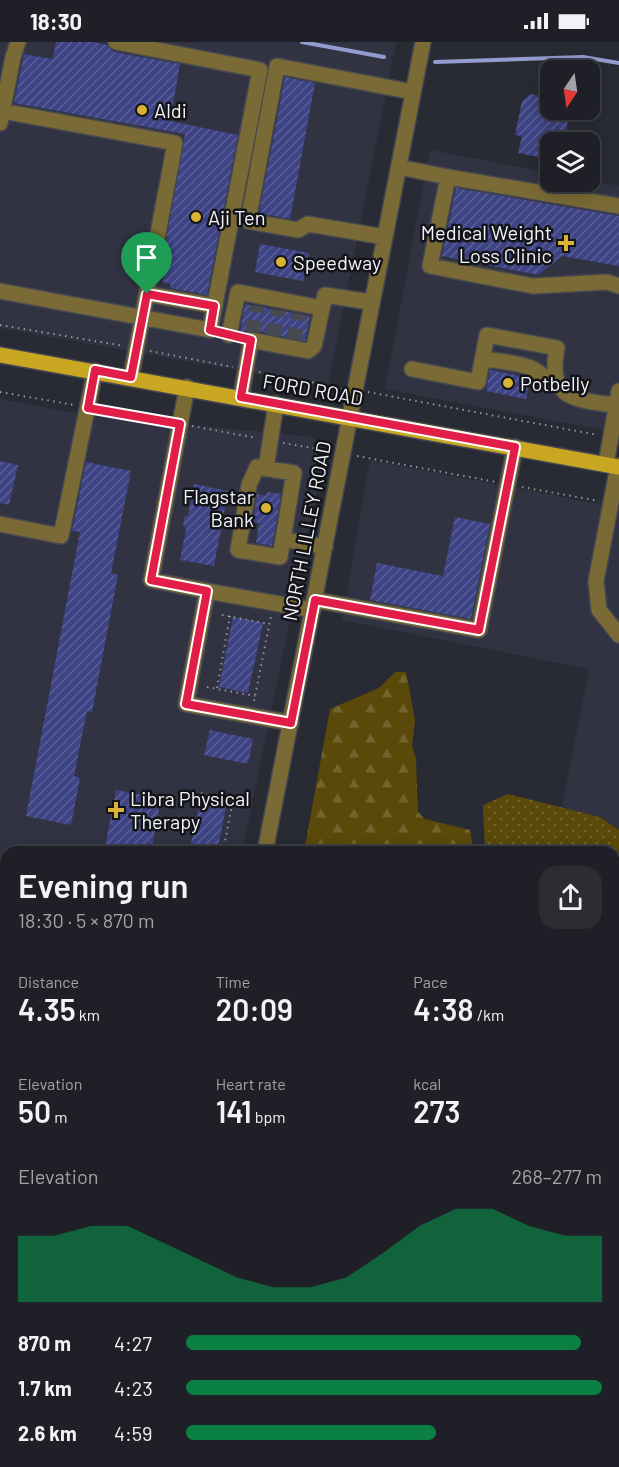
<!DOCTYPE html>
<meta charset="utf-8">
<style>
body{margin:0;font-family:Barlow,sans-serif;background:#2c2d33;color:#f1f3f6;height:100vh;display:flex;flex-direction:column;font-size:22px;white-space:nowrap}
*{box-sizing:border-box;margin:0}
p{font-size:20px;color:#a1a3a7}
.icon{flex:none;width:33px;height:33px;fill:none;stroke:currentColor;stroke-width:2;stroke-linecap:round;stroke-linejoin:round}
.map{position:relative;flex:1;overflow:hidden}
.panel{position:absolute;left:0px;top:804px;width:620px;height:621px;display:flex;flex-direction:column;background:#1f2027;border-radius:18px 18px 0 0;box-shadow:0 3px 15px #0003,0 0 0 2px #3c3e44}
.panel>*{flex:none}
.needle{width:39px;rotate:193deg}
.controls{position:absolute;left:540px;top:18px;display:grid;gap:12px}
.controls a{display:grid;place-items:center;width:60px;height:60px;border-radius:12px;background:#1f2027;box-shadow:0 3px 15px #0003,0 0 0 2px #3c3e44;font-size:30px}
.pin{position:absolute;display:grid;place-items:center;width:51px;height:51px;color:#fff;margin:-62px -26px;border-radius:50% 50% 50% 0;rotate:-45deg;box-shadow:0 0 6px #0007}
.pin .icon{rotate:45deg}
.round{display:grid;place-items:center;flex:none;width:63px;height:63px;border-radius:18px;background:#2c2d33}
.overview{display:flex;align-items:center;justify-content:space-between;height:102px;padding:0 18px}
h1{font-size:33px;font-weight:600;line-height:45px}
.figures{display:grid;grid-template-columns:repeat(3,1fr);gap:9px;height:102px;padding:6px 18px}
.figures div{display:grid;align-content:center}
.figures b{font-size:30px;font-weight:600}
.figures small{font-size:16px;font-weight:400}
.figures p{font-size:16px}
.chart{height:168px;padding:12px 18px}
.chart p{display:flex;justify-content:space-between}
.chart svg{width:100%;height:108px;margin-top:6px;fill:#0b8043;opacity:.7}
ul{padding:0 18px;list-style:none;font-size:20px}
li{display:grid;grid-template-columns:96px 72px 1fr;align-items:center;height:45px}
li i{height:15px;border-radius:8px;background:#0b8043}
.status{display:flex;justify-content:space-between;align-items:center;height:42px;padding:0 30px;background:#1f2027;direction:ltr}
.status svg{height:16px;fill:currentColor}
.map>svg:first-child{display:block}
.built{fill:#313342}
.grass{fill:url(#grass-dots)}
.forest{fill:url(#forest-firs)}
.lines{fill:none;stroke-linecap:round;stroke-linejoin:round}
.stream{stroke:#949bce;stroke-width:4}
.building{fill:url(#building-hatch)}
.minor-tunnel{stroke:#474952;stroke-width:15;stroke-dasharray:15 8;stroke-linecap:butt}
.minor-casing{stroke:#454750;stroke-width:18}
.major-casing{stroke:#454750;stroke-width:18}
.path{stroke:#94969d;stroke-width:2;stroke-dasharray:1.5 4.5;stroke-linecap:butt}
.minor{stroke:#7a6a35;stroke-width:15}
.major{stroke:#caa723;stroke-width:15}
.route-casing{stroke:#fff;stroke-width:12}
.route{stroke:#e11d48;stroke-width:8}
.poi-dot{fill:#d8b434;stroke:#131418;stroke-width:2}
.labels{text-anchor:middle;dominant-baseline:central;stroke-width:5;stroke-linejoin:round;paint-order:stroke}
.poi-label{font-size:20px;fill:#f3f4fa;stroke:#131418;text-anchor:start}
.street-label{font-size:20px;fill:#f3f4fa;stroke:#131418}
</style>
<div class="status"><b>18:30</b><svg viewBox="0 0 49 12"><path d="M0 12V9h3v3zM5 12V6h3v6zM10 12V3h3v9zM15 12V0h3v12zM26 1h20v11H26zM47 4h2v5h-2z"/></svg></div>
<div class="map">
<svg width="619" height="1425" viewBox="0 0 619 1425">
<defs>
<pattern id="grass-dots" width="8" height="8" patternUnits="userSpaceOnUse" patternTransform="scale(1.5)"><rect width="8" height="8" fill="#5a4908"/><path d="M2 2h.1M6 6h.1" fill="none" stroke="#72642d" stroke-width="1.8" stroke-linecap="round"/></pattern>
<pattern id="forest-firs" width="22" height="20" patternUnits="userSpaceOnUse" patternTransform="scale(1.5)"><rect width="22" height="20" fill="#5a4908"/><path d="M5 1l3.5 6h-7zM16 11l3.5 6h-7z" fill="#72642d"/></pattern>
<pattern id="building-hatch" width="6" height="6" patternUnits="userSpaceOnUse" patternTransform="scale(1.5)"><rect width="6" height="6" fill="#3d4384"/><path d="M-1 1l2-2M0 6l6-6M5 7l2-2" fill="none" stroke="#5a5f96"/></pattern>
</defs>
<rect width="100%" height="100%" fill="#292b34"/>
<path class="built" d="M0 0H396L328 344 0 286Z
M430 108 550 131V140L590 138 619 144V391L385 347Z
M0 357 79 372 313 395 325 409 242 810H6V1075L0 1074Z
M370 418 619 466V788L600 775 562 765 589 627 342 578Z"/>
<path class="grass" d="M508 752 600 775 619 788V947L614 974V810H485L483 763Z"/>
<path class="forest" d="M395 630H406L415 678 412 704 416 717 418 770 425 777 470 788 474 810H304L330 667 379 646Z"/>
<g class="lines">
<path class="stream" d="M302 0 384 15
M435 20 583 15 619 21
M0 1088 6 1090
M364 1419 366 1425"/>
</g>
<path class="building" d="M56 0H93L107 3 114 10 180 22 170 79 238 93 207 253 170 246 171 242 162 240 164 234 160 233 185 92 14 61 24 12 53 17Z
M285 35 315 41 290 177 259 171Z
M531 52 550 56V68H561L560 77 568 78 564 99 556 98V100H550V117L518 111 522 94 515 93 522 59Z
M456 146 619 174V224L562 214 538 233 442 214Z
M260 202 309 211 303 239 255 230Z
M245 262 310 274 305 299 253 288 240 290Z
M490 328 530 336 526 357 486 349Z
M0 419 18 423 9 463 0 461Z
M86 420 131 429 111 531 118 533 92 670 87 669 74 734 80 736 71 783 26 774 80 490 72 489Z
M194 442 228 449 214 524 180 518 186 487 183 482 185 474H188Z
M267 450 281 452 272 504 256 501 259 481 253 480 257 452 266 454Z
M455 475 490 482 471 577 370 558 377 521 443 534Z
M233 575 263 581 248 651 219 645Z
M210 688 253 697 248 722 204 713Z
M116 748 161 756 151 810H104Z
M201 755 227 760 217 810 190 806Z"/>
<g class="lines">
<path class="minor-tunnel" d="M252 293 257 264
M273 297 278 268
M293 301 299 272"/>
<g class="minor-casing">
<path id="minor" d="M2 69 175 101 131 335
M0 81 13 15 18 0
M399 125 448 135 430 224 533 244 607 240 619 244
M448 135 619 164
M385 195 308 182 298 188 248 179 277 24 413 50
M0 249 210 288 260 28 116 0
M147 252 215 264
M229 293 238 250 322 266
M483 317C498 319 517 320 531 326 544 331 542 339 559 344
M412 327 478 340 487 293 557 306C546 360 578 357 619 364
M187 345 151 538 207 549
M241 355 251 298 308 309 314 304 325 253 370 260
M606 422 619 349
M618 424 596 539 599 568 619 593
M266 426 276 362
M0 482 61 494 95 329
M283 497 280 515 238 508 249 443 257 425 294 431 283 497 325 505
M315 558 479 588 515 405
M291 681 186 662 207 549 313 568
M265 810 423 0
M0 823 6 824
M0 1184 6 1186
M614 1198 619 1199
M0 1363 6 1365
M142 1425 144 1419"/>
</g>
<g class="major-casing">
<path id="major" d="M0 313 619 425"/>
</g>
<path class="path" d="M0 283 124 304
M150 309 233 325
M259 330 342 346
M0 350 74 363
M368 350 598 393
M100 368 166 379
M192 384 257 396
M283 401 331 409
M357 414 496 440
M522 445 599 459
M222 573 269 582
M207 645 255 654
M217 646 230 574
M254 659 271 574
M195 750 239 759
M177 808 187 810
M223 810 233 758"/>
<use href="#minor" class="minor"/>
<use href="#major" class="major"/>
</g>
<g class="lines">
<g class="route-casing">
<path id="route" d="M147 252 214 264 210 288 251 298 241 355 515 405 479 588 315 558 291 681 186 662 207 549 151 538 180 382 88 366 95 328 131 335Z"/>
</g>
<use href="#route" class="route"/>
</g>
<g class="poi-dot">
<circle cx="142" cy="68" r="6"/>
<circle cx="196" cy="175" r="6"/>
<path d="M563 192h6v6h6v6h-6v6h-6v-6h-6v-6h6z"/>
<circle cx="281" cy="220" r="6"/>
<circle cx="508" cy="341" r="6"/>
<circle cx="266" cy="466" r="6"/>
<path d="M113 759h6v6h6v6h-6v6h-6v-6h-6v-6h6z"/>
</g>
<g class="labels">
<g class="poi-label">
<text x="154" y="68">Aldi</text>
<text x="208" y="175">Aji Ten</text>
<text x="552" y="190" text-anchor="end">Medical Weight<tspan x="552" dy="23">Loss Clinic</tspan></text>
<text x="293" y="220">Speedway</text>
<text x="520" y="341">Potbelly</text>
<text x="254" y="454" text-anchor="end">Flagstar<tspan x="254" dy="23">Bank</tspan></text>
<text x="130" y="756">Libra Physical<tspan x="130" dy="23">Therapy</tspan></text>
</g>
<g class="street-label">
<text transform="translate(313 347) rotate(10)">FORD ROAD</text>
<text transform="translate(306 489) rotate(-79)">NORTH LILLEY ROAD</text>
</g>
</g>
</svg>
<div class="controls">
<a><svg class="needle" viewBox="-14 -14 28 28"><path d="M0-13l5 13h-10z" fill="#e53935"/><path d="M0 13l5-13h-10z" fill="#a1a3a7"/></svg></a>
<a><svg class="icon" aria-label="layers" viewBox="0 0 24 24"><path d="M12 4l9 5-9 5-9-5zM3 14l9 5 9-5"/></svg></a>
</div>
<div class="pin" style="left:147px;top:252px;background:#1e9e55"><svg class="icon" aria-label="arrive" viewBox="0 0 24 24"><path d="M6 21V4h12l-3 4 3 4H6"/></svg></div>
<section class="panel">
<div class="overview"><div><h1>Evening run</h1><p>18:30 · 5 × 870 m</p></div><a class="round"><svg class="icon" aria-label="share" viewBox="0 0 24 24"><path d="M12 15V3M7 8l5-5 5 5M5 13v7h14v-7"/></svg></a></div>
<div class="figures">
<div><p>Distance</p><b>4.35<small> km</small></b></div>
<div><p>Time</p><b>20:09</b></div>
<div><p>Pace</p><b>4:38<small> /km</small></b></div>
</div>
<div class="figures">
<div><p>Elevation</p><b>50<small> m</small></b></div>
<div><p>Heart rate</p><b>141<small> bpm</small></b></div>
<div><p>kcal</p><b>273</b></div>
</div>
<div class="chart"><p><span>Elevation</span>268–277 m</p>
<svg viewBox="0 0 160 44" preserveAspectRatio="none"><path d="M0 44V17L10 17L20 13L30 13L40 20L50 27L60 34L70 38L80 38L90 34L100 24L110 13L120 6L130 6L140 13L150 17L160 17V44z"/></svg>
</div>
<ul>
<li><b>870 m</b>4:27<i style="width:95%"></i></li>
<li><b>1.7 km</b>4:23<i style="width:100%"></i></li>
<li><b>2.6 km</b>4:59<i style="width:60%"></i></li>
</ul>
</section>
</div>
